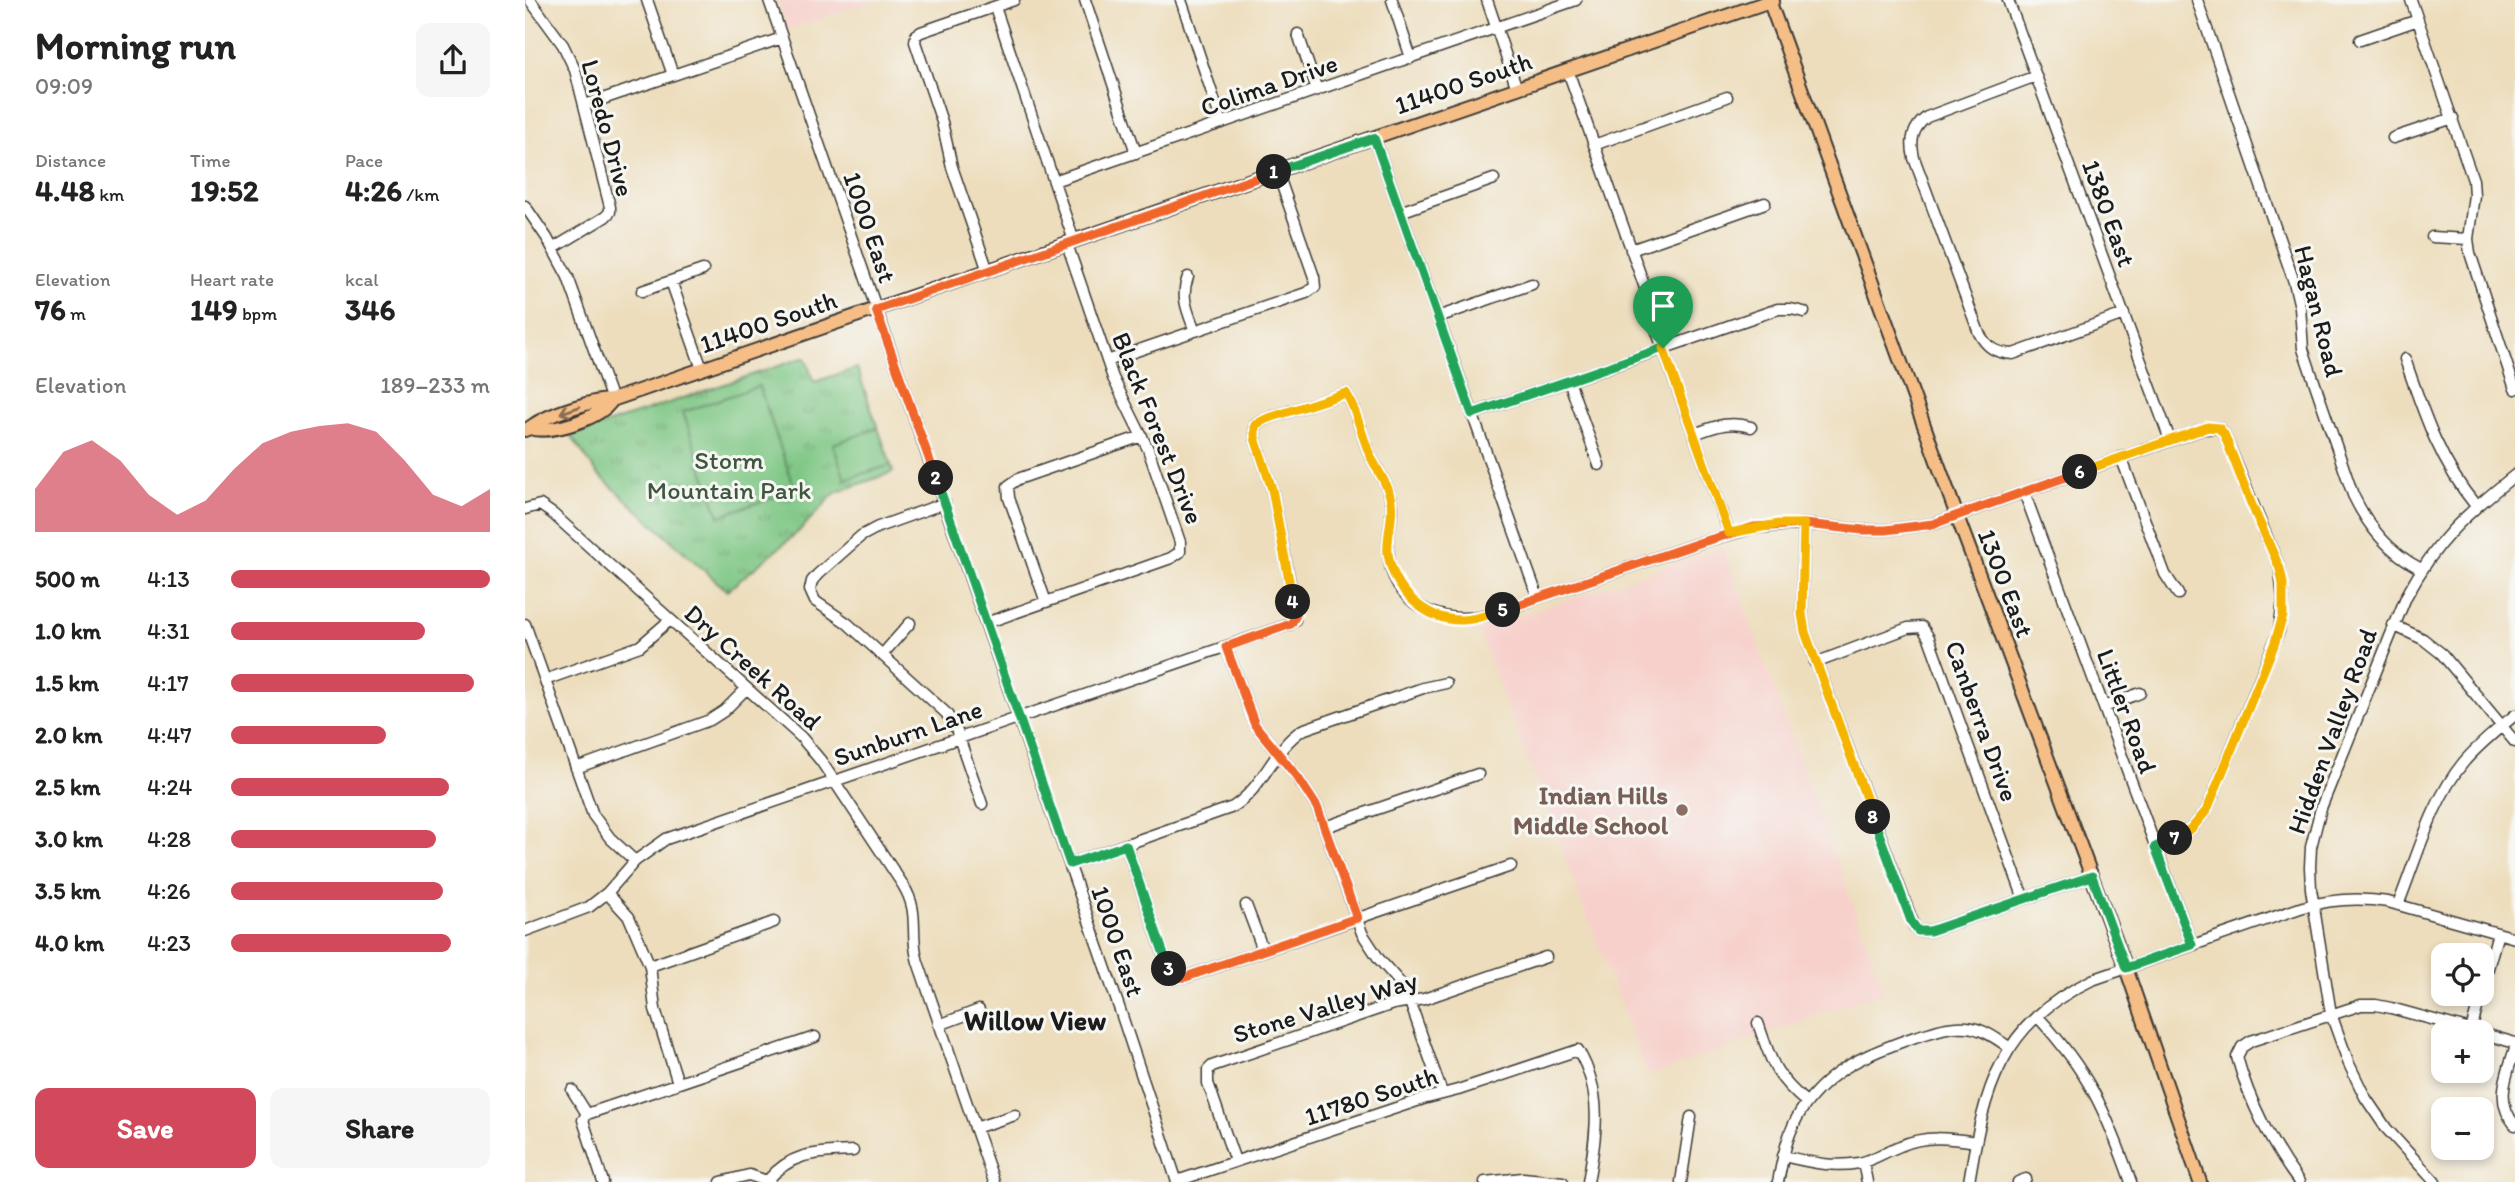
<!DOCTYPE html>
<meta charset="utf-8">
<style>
body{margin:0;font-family:Itim,sans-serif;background:#f6f6f6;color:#222;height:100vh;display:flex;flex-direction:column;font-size:26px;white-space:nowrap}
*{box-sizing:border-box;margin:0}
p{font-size:23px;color:#767676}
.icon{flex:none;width:38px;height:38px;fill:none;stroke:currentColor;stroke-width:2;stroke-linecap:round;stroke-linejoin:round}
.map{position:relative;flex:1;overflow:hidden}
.panel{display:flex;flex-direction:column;background:#fff;width:525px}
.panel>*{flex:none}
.buttons{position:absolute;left:1906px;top:943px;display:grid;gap:14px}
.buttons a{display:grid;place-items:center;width:63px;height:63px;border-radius:14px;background:#fff;box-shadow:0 4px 10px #0003;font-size:35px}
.pin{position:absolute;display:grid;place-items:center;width:60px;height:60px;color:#fff;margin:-72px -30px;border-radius:50% 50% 50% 0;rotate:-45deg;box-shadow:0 0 7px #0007}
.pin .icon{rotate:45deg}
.km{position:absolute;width:35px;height:35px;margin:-18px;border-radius:50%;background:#222;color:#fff;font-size:19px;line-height:35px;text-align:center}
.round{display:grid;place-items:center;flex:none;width:74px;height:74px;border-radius:14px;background:#f6f6f6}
.summary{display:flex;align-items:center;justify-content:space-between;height:119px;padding:0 35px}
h1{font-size:38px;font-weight:700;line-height:52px}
.figures{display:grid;grid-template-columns:repeat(3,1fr);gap:10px;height:119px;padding:7px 35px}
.figures div{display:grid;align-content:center}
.figures b{font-size:30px;font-weight:700}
.figures small{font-size:19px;font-weight:400}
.figures p{font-size:19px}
.chart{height:196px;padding:14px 35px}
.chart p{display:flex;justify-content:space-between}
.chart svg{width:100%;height:126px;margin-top:7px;fill:#d1495b;opacity:.7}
.action{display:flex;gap:14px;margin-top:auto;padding:14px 35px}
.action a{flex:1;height:80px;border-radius:14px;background:#d1495b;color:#fff;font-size:28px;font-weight:700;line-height:80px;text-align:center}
.action a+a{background:#f6f6f6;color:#222}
ul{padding:0 35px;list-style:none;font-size:23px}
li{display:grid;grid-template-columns:112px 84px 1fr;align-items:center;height:52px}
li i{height:18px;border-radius:9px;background:#d1495b}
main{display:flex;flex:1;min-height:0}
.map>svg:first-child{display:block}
.built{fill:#f7d0cb}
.grass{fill:url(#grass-tufts);stroke:#4c7150;stroke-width:2}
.pitch{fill:#7dc683;stroke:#4c7150;stroke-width:2}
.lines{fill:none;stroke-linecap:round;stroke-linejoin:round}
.minor-casing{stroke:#3b3934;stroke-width:13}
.major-casing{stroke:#3b3934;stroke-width:16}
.minor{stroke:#fff;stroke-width:10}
.major{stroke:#f6be87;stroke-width:12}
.oneway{stroke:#896d52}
.split-1-casing{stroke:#fff;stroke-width:14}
.split-2-casing{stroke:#fff;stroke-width:14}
.split-3-casing{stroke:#fff;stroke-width:14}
.split-4-casing{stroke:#fff;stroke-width:14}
.split-5-casing{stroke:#fff;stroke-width:14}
.split-6-casing{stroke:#fff;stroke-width:14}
.split-7-casing{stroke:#fff;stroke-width:14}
.split-8-casing{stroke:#fff;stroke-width:14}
.split-9-casing{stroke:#fff;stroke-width:14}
.split-1{stroke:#22a559;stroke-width:9}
.split-2{stroke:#f0652b;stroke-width:9}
.split-3{stroke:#22a559;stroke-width:9}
.split-4{stroke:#f0652b;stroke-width:9}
.split-5{stroke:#f5b400;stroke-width:9}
.split-6{stroke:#f0652b;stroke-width:9}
.split-7{stroke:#f5b400;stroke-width:9}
.split-8{stroke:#22a559;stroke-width:9}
.split-9{stroke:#f5b400;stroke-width:9}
.education-dot{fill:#8d6e63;stroke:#f6f6f2;stroke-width:2.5}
.labels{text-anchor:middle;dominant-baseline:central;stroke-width:6;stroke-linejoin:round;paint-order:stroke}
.street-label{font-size:26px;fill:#1c1c1c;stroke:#f6f6f2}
.park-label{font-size:26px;fill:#3e5840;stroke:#f6f6f2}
.education-label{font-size:26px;font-weight:bold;fill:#785e54;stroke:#f6f6f2;text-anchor:end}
.neighbourhood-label{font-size:28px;font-weight:bold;fill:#1c1c1c;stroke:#f6f6f2}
</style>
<main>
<section class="panel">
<div class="summary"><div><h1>Morning run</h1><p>09:09</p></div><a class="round"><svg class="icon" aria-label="share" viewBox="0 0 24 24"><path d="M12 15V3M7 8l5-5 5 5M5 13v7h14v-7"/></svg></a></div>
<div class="figures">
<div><p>Distance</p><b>4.48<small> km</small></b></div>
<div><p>Time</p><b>19:52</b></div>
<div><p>Pace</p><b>4:26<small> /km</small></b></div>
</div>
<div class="figures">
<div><p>Elevation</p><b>76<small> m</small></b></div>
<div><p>Heart rate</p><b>149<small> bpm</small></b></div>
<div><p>kcal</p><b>346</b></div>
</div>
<div class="chart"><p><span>Elevation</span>189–233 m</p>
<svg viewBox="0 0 160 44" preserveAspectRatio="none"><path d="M0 44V29L10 16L20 12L30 19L40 31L50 38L60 33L70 22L80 13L90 9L100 7L110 6L120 9L130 19L140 31L150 35L160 29V44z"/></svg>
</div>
<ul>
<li><b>500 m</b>4:13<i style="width:100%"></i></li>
<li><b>1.0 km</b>4:31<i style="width:75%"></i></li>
<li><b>1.5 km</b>4:17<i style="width:94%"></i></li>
<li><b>2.0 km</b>4:47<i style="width:60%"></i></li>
<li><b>2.5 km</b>4:24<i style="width:84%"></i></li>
<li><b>3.0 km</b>4:28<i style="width:79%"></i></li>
<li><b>3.5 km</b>4:26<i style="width:82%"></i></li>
<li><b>4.0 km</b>4:23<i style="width:85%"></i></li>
</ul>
<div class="action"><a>Save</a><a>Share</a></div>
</section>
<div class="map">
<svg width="1990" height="1182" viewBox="0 0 1990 1182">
<defs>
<pattern id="grass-tufts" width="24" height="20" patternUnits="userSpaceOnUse" patternTransform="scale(1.75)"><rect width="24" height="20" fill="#7dc683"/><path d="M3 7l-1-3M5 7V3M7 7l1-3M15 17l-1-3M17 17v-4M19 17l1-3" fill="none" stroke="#66a06a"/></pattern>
</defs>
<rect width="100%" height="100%" fill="#f6f6f2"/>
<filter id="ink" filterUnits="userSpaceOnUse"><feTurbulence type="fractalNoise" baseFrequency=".0143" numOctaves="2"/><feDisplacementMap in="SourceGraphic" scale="14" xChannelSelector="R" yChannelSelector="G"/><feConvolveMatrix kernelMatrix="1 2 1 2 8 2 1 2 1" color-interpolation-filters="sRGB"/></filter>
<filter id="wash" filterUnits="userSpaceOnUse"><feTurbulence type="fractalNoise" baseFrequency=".00686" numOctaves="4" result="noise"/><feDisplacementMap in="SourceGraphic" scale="28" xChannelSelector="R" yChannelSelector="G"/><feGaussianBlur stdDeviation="1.57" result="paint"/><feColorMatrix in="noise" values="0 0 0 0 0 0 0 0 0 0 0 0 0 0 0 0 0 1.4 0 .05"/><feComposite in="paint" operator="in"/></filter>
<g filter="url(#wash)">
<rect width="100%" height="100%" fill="#edddbc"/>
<path class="built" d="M253 0H350L263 30Z
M1198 548 1359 991 1123 1076 953 630Z"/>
<path class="grass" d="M280 357 289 382 332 368 368 472 310 493 273 532 202 591 73 474 46 436Z"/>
<path class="pitch" d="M234 386 270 490 194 516 158 412Z
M353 428 366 465 320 479 308 444Z"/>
</g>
<g filter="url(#ink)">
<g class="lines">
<g class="minor-casing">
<path id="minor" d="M5 0 38 45 50 70 85 207V212L80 217 29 248
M122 0 148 75
M244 0 595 1010 652 1182
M560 0 611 153
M656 0 697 123
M867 0 886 58
M962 0 992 89
M1483 0 1645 440
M1672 0 1769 282 1775 307 1778 349 1828 495C1844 528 1864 552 1896 569
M1886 0 1948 180 1949 195 1943 239 1945 253 1990 389
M470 7 549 241
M773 34 792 90
M1835 40 1893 20
M1043 71 1125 302 1131 329 1204 533
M1511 76 1402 117C1387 128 1385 141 1389 158L1454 333C1462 348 1471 353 1488 354L1599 314
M60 105 257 38
M849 138 1013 598
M1868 138 1928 118
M1069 145 1202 97
M529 181 1051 0
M0 206 22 238 43 277 87 400
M875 212 969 179
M1907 237 1943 239
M1106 250 1240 203
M463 271 427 167 417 122 390 42 391 35 396 32 489 0
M663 277C655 297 663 312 670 331
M146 281 177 369
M117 291 178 270
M913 317 1007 284
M1880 359C1899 414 1914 461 1951 506
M582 361 781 293 790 287 789 277 752 171
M1044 381 1074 465
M947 414 1253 309H1266L1279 312
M1169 434C1189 427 1204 420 1226 427
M1596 457 1640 574 1653 594
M1499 492 1667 945
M420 503 353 527 336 536 293 574 287 581 285 590 290 601 322 623 421 713 431 729 457 804
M0 509 15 505 28 514 276 737 296 761 378 885C396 914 384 932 393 962L469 1182
M1279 524 1277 614 1280 632 1389 926 1393 931H1405L1567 876
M521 602 484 498 483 486 493 479 617 436
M461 623 646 558 655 552V542L623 449 588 378 542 244
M0 624 68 815 85 838 110 861
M1868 625 1898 639 1917 654 1990 742
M701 647 730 725 773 778 792 807 837 933 854 959 877 985 885 1002 917 1093
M357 655 385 623
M1290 663 1383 628 1397 627 1404 638 1499 899
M20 680 115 646 145 620
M1579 707 1615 693
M51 768 185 720 199 711 221 689
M800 827 953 774
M601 845 643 967 649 978 661 977 986 866
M545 864 708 807C740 786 747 750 777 730L898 688 921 683
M82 893 104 917 125 966 130 1009 153 1083
M721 905 738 950
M1873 905C1892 858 1906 802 1938 763 1953 745 1972 730 1990 715
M0 931 64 907 82 893 110 861 141 839 766 624 770 620V610L747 489 730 438V425L741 419 821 393C833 412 836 437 846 457 853 472 864 485 866 501 869 518 862 533 863 549 865 604 915 627 964 615L1177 542 1229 528 1279 524 1338 530H1361L1408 524 1678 429 1694 428 1699 434 1755 569 1758 600 1754 631 1682 810 1667 828 1630 847
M125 966 249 922
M1956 993 1973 933
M1512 1016C1564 1072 1581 1111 1606 1182
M1233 1023C1247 1063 1249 1075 1282 1103
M414 1025 454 1010
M1946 1030 1956 994
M1956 1033 1990 1043
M1990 1048C1982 1075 1969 1101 1990 1125
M47 1090 62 1114 58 1120 78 1182
M62 1114 290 1037
M450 1128 490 1115
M1258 1156C1284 1162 1307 1168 1334 1163 1349 1160 1361 1151 1375 1146 1400 1135 1424 1138 1451 1142
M710 1161 683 1083V1070L687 1066 868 1004 899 999 1021 957
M1338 1162 1342 1182
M243 1180C268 1151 292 1153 328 1151
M652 1181 898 1099 933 1090 1053 1050C1079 1093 1071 1136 1063 1182
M196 1182 224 1175 245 1182
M960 1182 998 1178 1038 1182
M1156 1182 1166 1117
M1253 1182C1258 1157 1262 1133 1276 1111 1305 1068 1344 1053 1390 1037 1408 1032 1424 1025 1442 1027 1459 1029 1472 1039 1485 1048
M1444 1182C1459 1089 1475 1024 1567 980L1778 907C1807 899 1833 897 1863 902L1990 938
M1493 1182 1501 1179
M1774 1182C1747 1146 1724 1101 1712 1057L1717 1047 1726 1041 1836 1005H1851L1866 1008 1953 1032
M1910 1182 1861 1128 1840 1097 1824 1064 1806 1014 1786 889 1785 867 1786 847 1796 808 1881 597C1912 539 1940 515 1990 475"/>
</g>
<g class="major-casing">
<path id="major" d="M1244 0 1432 516 1601 968 1675 1182
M5 428C25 435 76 418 87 400
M0 430C6 428 9 424 15 421 32 412 67 400 87 400L1248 0"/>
</g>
<use href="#minor" class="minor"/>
<use href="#major" class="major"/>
</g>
<defs><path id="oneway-shaft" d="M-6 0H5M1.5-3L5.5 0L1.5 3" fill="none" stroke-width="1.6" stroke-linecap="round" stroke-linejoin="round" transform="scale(1.75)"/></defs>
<use class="oneway" href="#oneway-shaft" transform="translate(45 410) rotate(161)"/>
</g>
<g class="lines" filter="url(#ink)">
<g class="split-1-casing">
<path id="split-1" d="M749 172 849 138 947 414 1138 348"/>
</g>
<g class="split-2-casing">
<path id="split-2" d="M411 478 351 310 749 172"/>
</g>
<g class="split-3-casing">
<path id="split-3" d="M411 478 545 864 601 845 644 969"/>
</g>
<g class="split-4-casing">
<path id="split-4" d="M644 969 649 978 661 977 832 918 792 807 773 778 730 725 701 647 766 624 771 615 768 602"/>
</g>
<g class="split-5-casing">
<path id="split-5" d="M768 602 747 489 730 438V425L741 419 821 393C833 412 836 436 846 457 853 472 864 485 866 501 869 519 861 536 863 554 869 590 900 621 937 620 951 620 965 614 978 610"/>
</g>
<g class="split-6-casing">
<path id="split-6" d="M978 610 1177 542 1229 527 1279 524 1338 530H1361L1408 524 1555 472"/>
</g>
<g class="split-7-casing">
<path id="split-7" d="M1555 472 1683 427 1694 428 1699 434 1726 503 1755 569 1758 584V616L1749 645 1682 810 1667 828 1650 838"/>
</g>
<g class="split-8-casing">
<path id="split-8" d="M1348 817 1386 921 1393 931H1405L1567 876 1601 968 1667 945 1630 847 1650 838"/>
</g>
<g class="split-9-casing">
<path id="split-9" d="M1138 348 1204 533 1254 524H1279L1277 614 1280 632 1348 817"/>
</g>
<use href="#split-1" class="split-1"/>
<use href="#split-2" class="split-2"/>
<use href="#split-3" class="split-3"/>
<use href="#split-4" class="split-4"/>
<use href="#split-5" class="split-5"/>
<use href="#split-6" class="split-6"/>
<use href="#split-7" class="split-7"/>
<use href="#split-8" class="split-8"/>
<use href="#split-9" class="split-9"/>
</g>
<circle class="education-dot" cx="1157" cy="810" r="7"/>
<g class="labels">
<g class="street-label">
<text transform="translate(938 83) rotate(-19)">11400 South</text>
<text transform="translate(744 85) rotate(-19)">Colima Drive</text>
<text transform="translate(83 128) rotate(75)">Loredo Drive</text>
<text transform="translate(1584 213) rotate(70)">1380 East</text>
<text transform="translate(345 227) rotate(71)">1000 East</text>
<text transform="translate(1794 311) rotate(76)">Hagan Road</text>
<text transform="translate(243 322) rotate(-19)">11400 South</text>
<text transform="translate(633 428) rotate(68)">Black Forest Drive</text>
<text transform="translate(1481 583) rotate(69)">1300 East</text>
<text transform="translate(228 667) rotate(42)">Dry Creek Road</text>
<text transform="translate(1602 711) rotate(70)">Littler Road</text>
<text transform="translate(1457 721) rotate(70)">Canberra Drive</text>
<text transform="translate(1807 731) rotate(-70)">Hidden Valley Road</text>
<text transform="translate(383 733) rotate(-19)">Sunburn Lane</text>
<text transform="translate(593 941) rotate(71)">1000 East</text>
<text transform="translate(800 1007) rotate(-17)">Stone Valley Way</text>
<text transform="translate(846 1096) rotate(-18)">11780 South</text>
</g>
<g class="park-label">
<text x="204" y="460">Storm<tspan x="204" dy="30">Mountain Park</tspan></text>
</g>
<g class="education-label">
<text x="1143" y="795">Indian Hills<tspan x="1143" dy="30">Middle School</tspan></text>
</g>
<g class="neighbourhood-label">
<text x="510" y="1020">Willow View</text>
</g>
</g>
</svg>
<div class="buttons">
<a><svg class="icon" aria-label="locate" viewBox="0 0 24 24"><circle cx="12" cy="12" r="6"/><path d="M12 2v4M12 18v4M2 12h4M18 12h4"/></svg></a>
<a>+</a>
<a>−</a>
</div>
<div class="pin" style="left:1138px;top:348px;background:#1e9e55"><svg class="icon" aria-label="arrive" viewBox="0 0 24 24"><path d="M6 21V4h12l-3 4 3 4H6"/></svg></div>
<b class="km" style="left:749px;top:172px">1</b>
<b class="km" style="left:411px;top:478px">2</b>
<b class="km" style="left:644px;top:969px">3</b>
<b class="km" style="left:768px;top:602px">4</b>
<b class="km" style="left:978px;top:610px">5</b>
<b class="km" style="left:1555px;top:472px">6</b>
<b class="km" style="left:1650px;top:838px">7</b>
<b class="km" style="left:1348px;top:817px">8</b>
</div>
</main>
